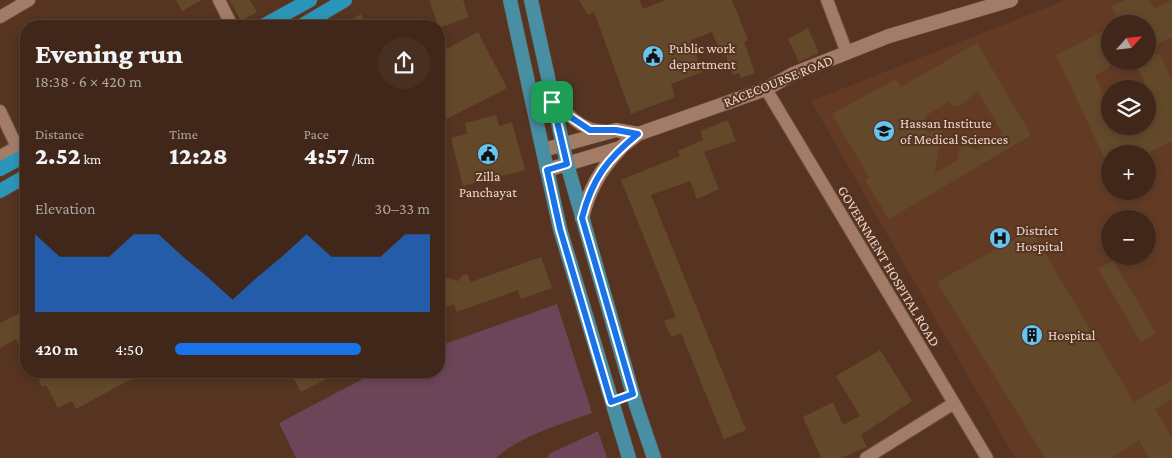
<!DOCTYPE html>
<meta charset="utf-8">
<style>
body{margin:0;font-family:"Crimson Pro",serif;background:#472f22;color:#f1f3f6;height:100vh;display:flex;flex-direction:column;font-size:19px;white-space:nowrap}
*{box-sizing:border-box;margin:0}
p{font-size:16px;color:#aea5a2}
.icon{flex:none;width:28px;height:28px;fill:none;stroke:currentColor;stroke-width:2;stroke-linecap:round;stroke-linejoin:round}
.map{position:relative;flex:1;overflow:hidden}
.side{position:absolute;left:20px;top:20px;width:425px;height:358px;display:flex;flex-direction:column;background:#402719;border-radius:20px;box-shadow:0 2px 8px #0003,0 0 0 1px #594438}
.side>*{flex:none}
.needle{width:32px;rotate:63deg}
.controls{position:absolute;left:1101px;top:15px;display:grid;gap:10px}
.controls a{display:grid;place-items:center;width:55px;height:55px;border-radius:50%;background:#402719;box-shadow:0 2px 8px #0003,0 0 0 1px #594438;font-size:25px}
.pin{position:absolute;display:grid;place-items:center;width:42px;height:42px;color:#fff;margin:-21px;border-radius:10px;box-shadow:0 2px 8px #0006}
.round{display:grid;place-items:center;flex:none;width:52px;height:52px;border-radius:26px;background:#472f22}
.summary{display:flex;align-items:center;justify-content:space-between;height:85px;padding:0 15px}
h1{font-size:28px;font-weight:800;line-height:38px}
.figures{display:grid;grid-template-columns:repeat(3,1fr);gap:8px;height:85px;padding:5px 15px}
.figures div{display:grid;align-content:center}
.figures b{font-size:25px;font-weight:800}
.figures small{font-size:14px;font-weight:400}
.figures p{font-size:14px}
.chart{height:140px;padding:10px 15px}
.chart p{display:flex;justify-content:space-between}
.chart svg{width:100%;height:90px;margin-top:5px;fill:#1a73e8;opacity:.7}
ul{padding:0 15px;list-style:none;font-size:16px}
li{display:grid;grid-template-columns:80px 60px 1fr;align-items:center;height:38px}
li i{height:12px;border-radius:6px;background:#1a73e8}
.map>svg:first-child{display:block}
.built{fill:#633b24;fill-rule:evenodd}
.green{fill:#6d4558}
.building{fill:#63492a;fill-rule:evenodd}
.lines{fill:none;stroke-linecap:round;stroke-linejoin:round}
.minor-casing{stroke:#6c503e;stroke-width:14}
.tertiary-casing{stroke:#6c503e;stroke-width:15}
.primary-casing{stroke:#6c503e;stroke-width:15}
.trunk-casing{stroke:#6c503e;stroke-width:15}
.minor{stroke:#a37c67;stroke-width:12}
.tertiary{stroke:#a37c67;stroke-width:14}
.primary{stroke:#488fa4;stroke-width:14}
.trunk{stroke:#2a95b8;stroke-width:14}
.route-casing{stroke:#fff;stroke-width:10}
.route{stroke:#1a73e8;stroke-width:6}
.labels{text-anchor:middle;dominant-baseline:central;stroke-width:4;stroke-linejoin:round;paint-order:stroke}
.poi-label{font-size:14px;fill:#edd7cb;stroke:#563421;text-anchor:start}
.street-label{font-size:14px;fill:#edd7cb;stroke:#563421}
</style>
<div class="map">
<svg width="1172" height="458" viewBox="0 0 1172 458">
<rect width="100%" height="100%" fill="#563421"/>
<path class="built" d="M1066 0H1172V458H1015L811 101ZM1110 24H1148V61H1110ZM1110 89H1148V126H1110ZM1110 154H1148V191H1110ZM1110 219H1148V256H1110Z"/>
<path class="green" d="M557 304 592 413C560 425 521 435 496 458H296L279 423 378 371H439V346Z
M598 431 607 458H547L549 454Z"/>
<path class="building" d="M176 0H202L182 11Z
M229 0H250L257 12 241 21Z
M429 0H463L469 17 439 28Z
M579 0H639L643 9 666 0H732L748 40 744 42 755 73 741 78 739 73 733 75 724 50 720 51 712 32 691 40 702 72 671 84 675 97 631 114 594 12 588 15Z
M1125 0H1150L1154 9 1172 0V37L1148 48V24H1117V17L1112 6Z
M361 14 368 26H339Z
M808 28 819 53 799 62 788 39Z
M1110 28V67L1095 75 1105 99 1110 97V126H1148V116L1155 112 1152 106 1154 105 1135 61H1148V56L1160 54 1172 80V141L1146 154H1110V170L1056 55Z
M478 32 507 88 439 123V53Z
M977 43 1031 135 889 219 865 180 869 177 832 114 896 79 901 87ZM978 91 1002 133 977 150 965 145 959 149 957 160 934 174 942 130 927 132 925 116 948 102 954 106 961 105Z
M496 115 499 126 512 122 525 170 463 186 451 138 467 134 465 123Z
M728 120 736 141 704 152 719 189 697 199 690 181 651 195 746 430 724 439 681 333 671 337 664 321 676 317 621 180 680 156 678 151 703 140 700 131Z
M1031 230 1134 402 1172 380V399L1155 409 1172 438V458H1149L1139 440 1111 458H1045L937 282Z
M541 257 552 288 521 299 518 290 457 312 454 304 439 310V276L459 281 461 276 467 274 471 282Z
M1113 260 1156 333 1141 342 1098 269Z
M26 310V357L16 339 0 348V323Z
M880 350 912 401 861 435 867 447 841 458H821L803 417 833 402 843 425 860 416 836 376Z
M34 371H146L76 409 72 401 58 408 46 385 42 387Z
M290 371H342L301 392Z"/>
<g class="lines">
<g class="minor-casing">
<path id="minor" d="M219 0 230 22
M827 0 847 53
M0 17 29 0
M766 89 987 458
M552 94C566 113 580 132 607 131
M0 111 17 147 0 156
M866 458 951 405"/>
</g>
<g class="tertiary-casing">
<path id="tertiary" d="M543 150 616 130 638 134 766 89 793 74 889 36 1011 0
M547 170 620 148 638 134
M582 218C589 190 600 170 620 149"/>
</g>
<g class="primary-casing">
<path id="primary" d="M510 0 560 229 629 458
M531 0 567 164 636 405 654 458"/>
</g>
<g class="trunk-casing">
<path id="trunk" d="M263 26 310 0
M301 26 345 0
M0 169 26 155
M0 191 26 176"/>
</g>
<use href="#minor" class="minor"/>
<use href="#tertiary" class="tertiary"/>
<use href="#primary" class="primary"/>
<use href="#trunk" class="trunk"/>
</g>
<g class="lines">
<g class="route-casing">
<path id="route" d="M550 91 569 116 590 130H616L638 134C607 159 592 179 582 218L633 394 611 402 560 229 547 170 567 164Z"/>
</g>
<use href="#route" class="route"/>
</g>
<defs>
<g id="civic-disc" transform="scale(1.125)"><circle r="9.5" fill="#66c4ef" stroke="#563421"/><path d="M-.6-6.5H3V-4.5H.6V-3L4-1V1h2V6H-6V1h2V-1L-.6-3ZM-1.2 2.5V6h2.4V2.5Z" fill="#111"/></g>
<g id="university-disc" transform="scale(1.125)"><circle r="9.5" fill="#66c4ef" stroke="#563421"/><path d="M0-5L7-2L0 1L-7-2ZM-4 1L0 2.5L4 1V4Q0 6-4 4Z" fill="#111"/></g>
<g id="hospital-disc" transform="scale(1.125)"><circle r="9.5" fill="#66c4ef" stroke="#563421"/><path d="M-5-5h3v3.5h4V-5h3V5h-3V1.5h-4V5h-3Z" fill="#111"/></g>
<g id="building-disc" transform="scale(1.125)"><circle r="9.5" fill="#66c4ef" stroke="#563421"/><path d="M-4-6H4V6H1V3H-1V6H-4ZM-2.5-4.3h1.7v1.8h-1.7ZM.8-4.3h1.7v1.8H.8ZM-2.5-1h1.7V.8h-1.7ZM.8-1h1.7V.8H.8Z" fill="#111"/></g>
</defs>
<g fill-rule="evenodd">
<use href="#civic-disc" x="653" y="56"/>
<use href="#university-disc" x="884" y="131"/>
<use href="#civic-disc" x="488" y="154"/>
<use href="#hospital-disc" x="1000" y="238"/>
<use href="#building-disc" x="1032" y="335"/>
</g>
<g class="labels">
<g class="poi-label">
<text x="669" y="48">Public work<tspan x="669" dy="16">department</tspan></text>
<text x="900" y="123">Hassan Institute<tspan x="900" dy="16">of Medical Sciences</tspan></text>
<text x="488" y="176" text-anchor="middle">Zilla<tspan x="488" dy="16">Panchayat</tspan></text>
<text x="1016" y="230">District<tspan x="1016" dy="16">Hospital</tspan></text>
<text x="1048" y="335">Hospital</text>
</g>
<g class="street-label">
<text transform="translate(778 81) rotate(-22)">RACECOURSE ROAD</text>
<text transform="translate(889 266) rotate(59)">GOVERNMENT HOSPITAL ROAD</text>
</g>
</g>
</svg>
<div class="controls">
<a><svg class="needle" viewBox="-14 -14 28 28"><path d="M0-13l5 13h-10z" fill="#e53935"/><path d="M0 13l5-13h-10z" fill="#aea5a2"/></svg></a>
<a><svg class="icon" aria-label="layers" viewBox="0 0 24 24"><path d="M12 4l9 5-9 5-9-5zM3 14l9 5 9-5"/></svg></a>
<a>+</a>
<a>−</a>
</div>
<div class="pin" style="left:552px;top:102px;background:#1e9e55"><svg class="icon" aria-label="arrive" viewBox="0 0 24 24"><path d="M6 21V4h12l-3 4 3 4H6"/></svg></div>
<section class="side">
<div class="summary"><div><h1>Evening run</h1><p>18:38 · 6 × 420 m</p></div><a class="round"><svg class="icon" aria-label="share" viewBox="0 0 24 24"><path d="M12 15V3M7 8l5-5 5 5M5 13v7h14v-7"/></svg></a></div>
<div class="figures">
<div><p>Distance</p><b>2.52<small> km</small></b></div>
<div><p>Time</p><b>12:28</b></div>
<div><p>Pace</p><b>4:57<small> /km</small></b></div>
</div>
<div class="chart"><p><span>Elevation</span>30–33 m</p>
<svg viewBox="0 0 160 44" preserveAspectRatio="none"><path d="M0 44V6L10 17L20 17L30 17L40 6L50 6L60 17L70 27L80 38L90 27L100 17L110 6L120 17L130 17L140 17L150 6L160 6V44z"/></svg>
</div>
<ul>
<li><b>420 m</b>4:50<i style="width:73%"></i></li>
</ul>
</section>
</div>
